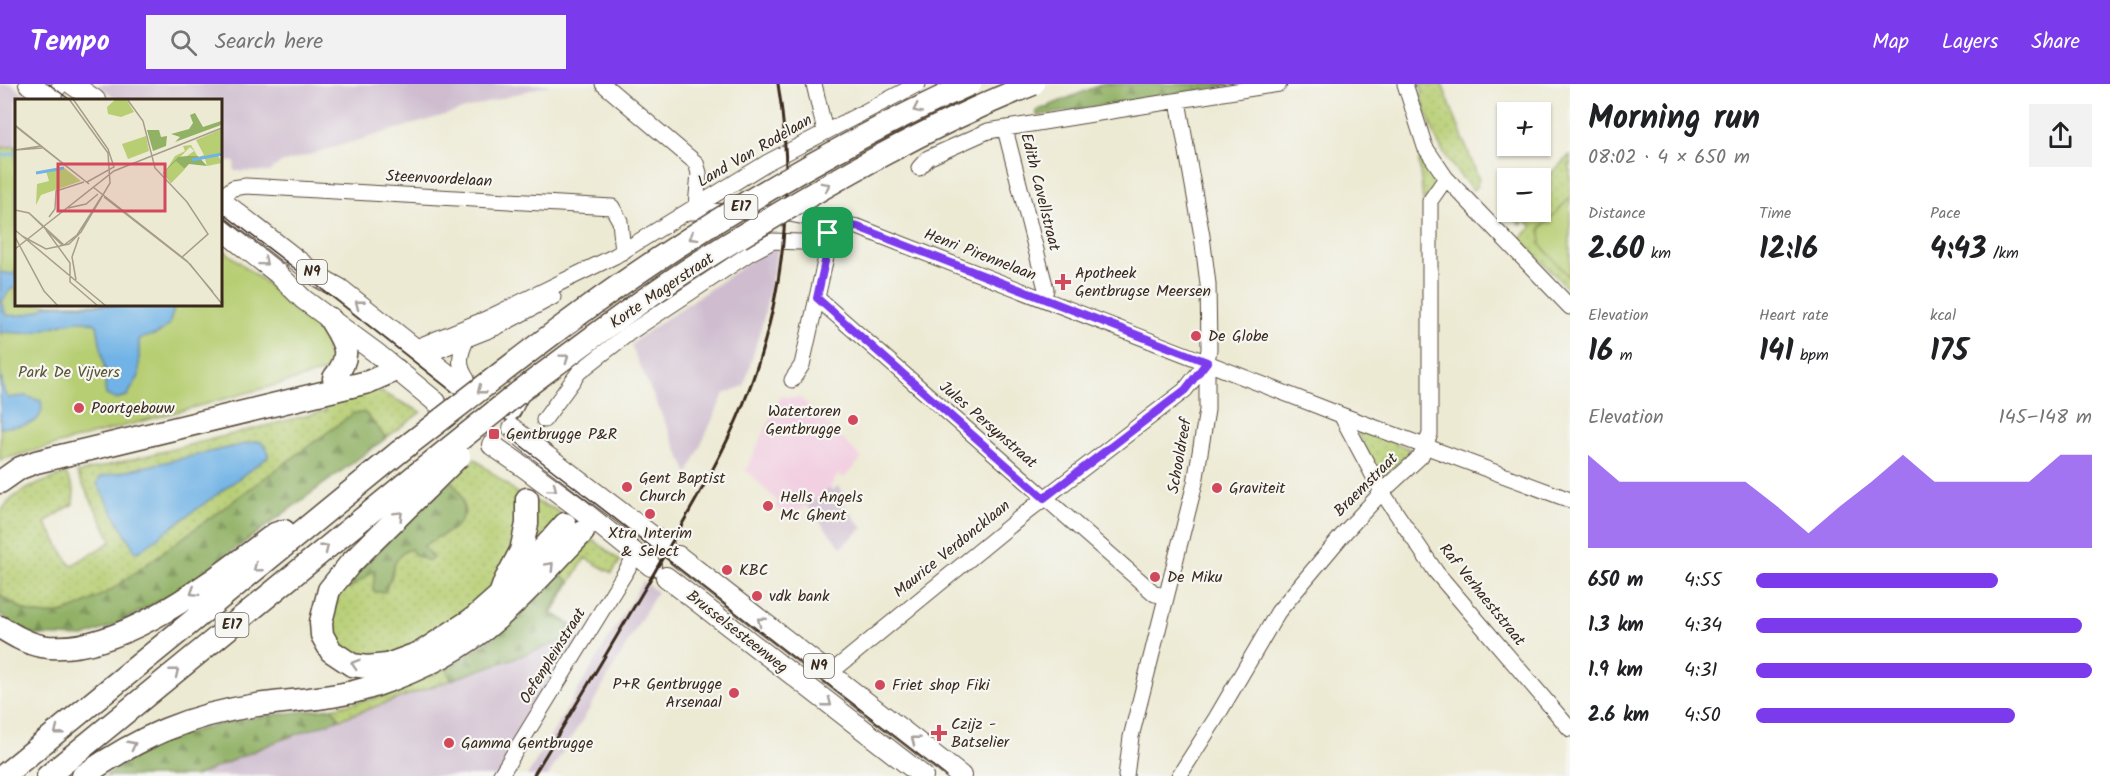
<!DOCTYPE html>
<meta charset="utf-8">
<style>
body{margin:0;font-family:Kalam,sans-serif;background:#f2f2f2;color:#202124;height:100vh;display:flex;flex-direction:column;font-size:22px;white-space:nowrap}
*{box-sizing:border-box;margin:0}
p{font-size:20px;color:#757577}
.icon{flex:none;width:33px;height:33px;fill:none;stroke:currentColor;stroke-width:2;stroke-linecap:round;stroke-linejoin:round}
.map{position:relative;flex:1;overflow:hidden}
.side{display:flex;flex-direction:column;background:#fff;width:540px}
.side>*{flex:none}
.buttons{position:absolute;left:1497px;top:18px;display:grid;gap:12px}
.buttons a{display:grid;place-items:center;width:54px;height:54px;border-radius:0px;background:#fff;box-shadow:0 2px 4px #0004;font-size:30px}
.pin{position:absolute;display:grid;place-items:center;width:51px;height:51px;color:#fff;margin:-26px;border-radius:12px;box-shadow:0 3px 9px #0006}
.round{display:grid;place-items:center;flex:none;width:63px;height:63px;border-radius:0px;background:#f2f2f2}
.overview{display:flex;align-items:center;justify-content:space-between;height:102px;padding:0 18px}
h1{font-size:33px;font-weight:600;line-height:45px}
.stats{display:grid;grid-template-columns:repeat(3,1fr);gap:9px;height:102px;padding:6px 18px}
.stats div{display:grid;align-content:center}
.stats b{font-size:30px;font-weight:600}
.stats small{font-size:16px;font-weight:400}
.stats p{font-size:16px}
.chart{height:168px;padding:12px 18px}
.chart p{display:flex;justify-content:space-between}
.chart svg{width:100%;height:108px;margin-top:6px;fill:#7c3aed;opacity:.7}
ul{padding:0 18px;list-style:none;font-size:20px}
li{display:grid;grid-template-columns:96px 72px 1fr;align-items:center;height:45px}
li i{height:15px;border-radius:8px;background:#7c3aed}
header{display:flex;align-items:center;gap:36px;box-sizing:border-box;height:84px;padding:0 30px;background:#7c3aed;color:#fff}
header strong{font-size:28px}
nav{display:flex;gap:33px;margin-inline-start:auto;font-size:21px}
.search{width:420px;height:54px;background:#f2f2f2;display:flex;align-items:center;gap:15px;box-sizing:border-box;padding:0 21px;border-radius:0px;color:#757577;font-size:22px}
main{display:flex;flex:1;min-height:0}
.map>svg:first-child{display:block}
.built{fill:#f2cfe1}
.industrial{fill:#cfbdcf}
.grass{fill:url(#grass-dots);stroke:#797c48;stroke-width:1.5}
.forest{fill:url(#forest-firs);stroke:#666e42;stroke-width:1.5}
.park{fill:#b7ce73;stroke:#797c48;stroke-width:1.5}
.water{fill:#71b3e6;stroke:#566e82;stroke-width:1.5}
.lines{fill:none;stroke-linecap:round;stroke-linejoin:round}
.stream{stroke:#71b3e6;stroke-width:3}
.minor-casing{stroke:#564739;stroke-width:17}
.major-casing{stroke:#564739;stroke-width:22}
.highway-casing{stroke:#564739;stroke-width:25}
.minor{stroke:#fff;stroke-width:15}
.major{stroke:#fff;stroke-width:20}
.highway{stroke:#fff;stroke-width:22}
.tram{stroke:#3b2a1e;stroke-width:1.5}
.rail{stroke:#3b2a1e;stroke-width:3}
.highway-bridge-casing{stroke:#564739;stroke-width:25;stroke-linecap:butt}
.highway-bridge{stroke:#fff;stroke-width:22}
.oneway{stroke:#a79f9a}
.route-casing{stroke:#fff;stroke-width:12}
.route{stroke:#7c3aed;stroke-width:8}
.poi-dot{fill:#d1495b;stroke:#f6f6f2;stroke-width:2}
.labels{text-anchor:middle;dominant-baseline:central;stroke-width:4.5;stroke-linejoin:round;paint-order:stroke}
.shield{fill:#f6f6f2;stroke:#73675e;stroke-width:1.5}
.shield-label{font-size:15px;font-weight:bold;fill:#3b2a1e}
.street-label{font-size:16px;fill:#3b2a1e;stroke:#f6f6f2}
.poi-label{font-size:16px;fill:#3b2a1e;stroke:#f6f6f2;text-anchor:start}
.park-label{font-size:16px;fill:#5a5333;stroke:#f6f6f2}
.inset-river{fill:none;stroke:#71b3e6;stroke-width:3}
.inset-road{fill:none;stroke:#a69d8b;stroke-width:1.5}
.view{fill:#d1495b;fill-opacity:0.15;stroke:#d1495b;stroke-width:3}
.inset-edge{fill:none;stroke:#3b2a1e;stroke-width:3}
</style>
<header>
<strong>Tempo</strong>
<div class="search"><svg class="icon" aria-label="search" viewBox="0 0 24 24"><circle cx="10" cy="10" r="6"/><path d="M15 15l6 6"/></svg>Search here</div>
<nav><a>Map</a><a>Layers</a><a>Share</a></nav>
</header>
<main>
<div class="map">
<svg width="1570" height="692" viewBox="0 0 1570 692">
<defs>
<pattern id="grass-dots" width="8" height="8" patternUnits="userSpaceOnUse" patternTransform="scale(1.5)"><rect width="8" height="8" fill="#b7ce73"/><path d="M2 2h.1M6 6h.1" fill="none" stroke="#9eb163" stroke-width="1.8" stroke-linecap="round"/></pattern>
<pattern id="forest-firs" width="22" height="20" patternUnits="userSpaceOnUse" patternTransform="scale(1.5)"><rect width="22" height="20" fill="#91b165"/><path d="M5 1l3.5 6h-7zM16 11l3.5 6h-7z" fill="#789053"/></pattern>
</defs>
<rect width="100%" height="100%" fill="#f6f6f2"/>
<filter id="ink" filterUnits="userSpaceOnUse"><feTurbulence type="fractalNoise" baseFrequency=".0167" numOctaves="2"/><feDisplacementMap in="SourceGraphic" scale="12" xChannelSelector="R" yChannelSelector="G"/><feConvolveMatrix kernelMatrix="1 2 1 2 8 2 1 2 1" color-interpolation-filters="sRGB"/></filter>
<filter id="wash" filterUnits="userSpaceOnUse"><feTurbulence type="fractalNoise" baseFrequency=".008" numOctaves="4" result="noise"/><feDisplacementMap in="SourceGraphic" scale="24" xChannelSelector="R" yChannelSelector="G"/><feGaussianBlur stdDeviation="1.35" result="paint"/><feColorMatrix in="noise" values="0 0 0 0 0 0 0 0 0 0 0 0 0 0 0 0 0 1.4 0 .05"/><feComposite in="paint" operator="in"/></filter>
<g filter="url(#wash)">
<rect width="100%" height="100%" fill="#edead4"/>
<path class="built" d="M781 312 800 314 862 374 844 394 838 390 830 404 807 422 791 431 787 428 783 429 776 424 775 422 778 418 746 386Z"/>
<path class="industrial" d="M0 0H11L31 16H16V62L0 64Z
M97 0H551L281 79 272 84 270 88 234 87 235 78 221 77 220 16H118Z
M773 162 778 166 763 237 744 302 724 310 688 390 631 262 638 254Z
M838 402 843 408 837 413 863 444 841 463 807 422 830 404 832 407Z
M643 497 657 508 590 624 548 692H527Z
M572 554 583 557 500 692H196L275 658Z"/>
<path class="grass" d="M1417 0H1442L1479 96 1476 99 1478 102 1473 106C1441 72 1434 54 1420 10L1423 9 1421 2 1418 3Z
M1570 71V114L1541 144V161L1570 194V207L1520 155 1532 143 1526 136 1521 140 1516 136 1521 131 1520 128H1540L1541 99Z
M1425 74C1440 99 1439 95 1423 118L1419 76Z
M375 305 421 328 386 354 365 329 111 506C87 519 55 539 26 527 18 523 10 517 2 513L0 509V430C13 405 42 399 66 390L74 406 73 420 45 438 71 482 112 457 77 389 325 327 323 316Z
M1361 343 1396 356 1395 360 1408 364 1410 367 1381 396 1358 350Z
M475 375 522 413 515 456 492 506 463 534 396 570 361 574 341 562 331 541 337 514 345 501 375 486 373 505 391 496C393 482 396 469 411 465L415 471 429 477 430 470 423 463 430 456 445 450 465 430C463 416 461 407 451 397Z
M532 416 554 425 565 433 530 463Z
M594 456 620 477 612 489 585 474 552 529 574 542 577 550 575 554H572L571 543 550 528 569 497 559 490 584 462Z
M447 584 451 596 340 635 332 624 383 612Z"/>
<path class="forest" d="M1103 0H1238L1037 32 1036 27Z
M354 329H365L386 354 181 505 117 540 84 553 34 551 9 538 0 530V509L2 513C10 517 18 523 26 527 56 539 87 519 111 506Z
M451 397C459 405 462 411 463 422 467 448 437 449 423 463L433 474 429 477 415 471 411 465C392 469 392 494 385 508H375L373 505 375 486 349 505 346 504 345 501 433 411Z
M559 490 569 497 550 528 571 543 572 554 451 596 447 584 493 554Z
M332 624 340 635 275 658 196 692H105C118 684 130 674 144 667 201 637 269 631 332 624Z"/>
<path class="park" d="M16 62V220H220L221 164 266 199 287 221 330 256 331 260 326 265 328 272 333 276 335 285 0 376V64Z
M1570 114V194L1541 161V144Z"/>
<path class="water" d="M16 187V202L9 207 2 218 6 231C19 233 37 229 48 221H175L169 241 157 250 139 255V292L127 312 115 315 106 311 105 303 106 293 97 241C77 229 49 247 28 249 19 250 9 247 0 249V188L13 190Z
M0 288 4 308 8 314 25 312 41 317C47 344 18 341 0 344Z
M258 357C265 360 269 365 268 373L138 468 135 467 97 400 100 393Z"/>
<g class="lines">
<path class="stream" d="M0 72 16 69"/>
</g>
</g>
<g filter="url(#ink)">
<g class="lines">
<g class="minor-casing">
<path id="minor" d="M603 0 696 79 699 89 696 122
M814 0 825 47
M1405 0 1425 63 1446 94 1570 223
M49 15 62 0
M1005 45 1046 205 1043 215
M919 84 928 74 988 47 1279 0
M220 114 233 104 246 102 612 123 620 137 623 168
M688 128C719 128 782 124 810 135 818 138 823 142 828 149
M828 149 842 140 858 143 1341 331 1570 416
M817 214 1155 510 1166 512
M466 257C459 271 458 282 467 295
M414 264 486 235 615 172 768 78 918 0
M424 272 497 243 553 213
M792 296 802 281 826 173 828 149
M1341 331 1382 408 1436 488 1570 645
M544 336 579 288 629 249 750 169 773 157 827 159
M829 590 1033 423 1185 306 1207 278
M500 692 636 471
M1126 692 1131 653 1195 399 1207 326V278L1209 265 1208 200 1202 152 1178 17
M1179 692 1216 634 1278 528 1345 448 1382 408 1421 372 1430 350V117L1446 94"/>
</g>
<g class="major-casing">
<path id="major" d="M29 0 52 16
M72 0 95 16
M220 116 320 194 340 205 460 300
M220 144 277 189 303 215 375 268 436 318
M513 345 528 358 664 461
M492 361 525 384 579 424 651 482
M678 472 961 692
M666 493 923 692"/>
</g>
<g class="highway-casing">
<path id="highway" d="M330 235C344 258 354 270 334 294
M510 325 518 309C590 255 662 199 740 153
M0 398 20 384 36 378 368 298 396 286
M428 403 350 480 329 506 321 538 322 551 331 567 352 581 367 583 387 581 422 568 474 534 500 511 505 497 521 467 527 440V415
M516 495 565 440
M0 543C13 551 26 559 41 562 118 575 217 493 275 450L284 447
M3 692 399 368
M48 692 417 390
M83 692C139 653 189 631 257 621 294 616 340 614 374 602 418 587 462 566 497 535 528 508 555 477 583 448"/>
</g>
<use href="#minor" class="minor"/>
<use href="#major" class="major"/>
<use href="#highway" class="highway"/>
<path class="tram" d="M49 0 70 16
M220 127 336 216 451 307
M506 350 946 692"/>
<path class="rail" d="M533 692C574 625 614 557 654 489 685 434 719 380 743 321 784 221 796 107 778 0"/>
<g class="highway-bridge-casing">
<path id="highway-bridge" d="M740 153C834 96 930 41 1033 0
M399 368C485 302 570 233 661 173 759 108 862 49 970 0
M417 390 518 309
M428 403 459 372"/>
</g>
<use href="#highway-bridge" class="highway-bridge"/>
</g>
<defs><path id="oneway-chevron" d="M-2-3.5L2.5 0L-2 3.5" fill="none" stroke-width="1.6" stroke-linecap="round" stroke-linejoin="round" transform="scale(1.5)"/></defs>
<g class="oneway">
<use href="#oneway-chevron" transform="translate(917 25) rotate(154)"/>
<use href="#oneway-chevron" transform="translate(826 102) rotate(-29)"/>
<use href="#oneway-chevron" transform="translate(693 153) rotate(148)"/>
<use href="#oneway-chevron" transform="translate(264 178) rotate(40)"/>
<use href="#oneway-chevron" transform="translate(359 220) rotate(-142)"/>
<use href="#oneway-chevron" transform="translate(565 274) rotate(-37)"/>
<use href="#oneway-chevron" transform="translate(481 306) rotate(142)"/>
<use href="#oneway-chevron" transform="translate(553 404) rotate(37)"/>
<use href="#oneway-chevron" transform="translate(399 431) rotate(-45)"/>
<use href="#oneway-chevron" transform="translate(325 464) rotate(-39)"/>
<use href="#oneway-chevron" transform="translate(550 482) rotate(-46)"/>
<use href="#oneway-chevron" transform="translate(257 484) rotate(141)"/>
<use href="#oneway-chevron" transform="translate(194 508) rotate(148)"/>
<use href="#oneway-chevron" transform="translate(761 537) rotate(-142)"/>
<use href="#oneway-chevron" transform="translate(355 580) rotate(-162)"/>
<use href="#oneway-chevron" transform="translate(175 588) rotate(-39)"/>
<use href="#oneway-chevron" transform="translate(828 619) rotate(38)"/>
<use href="#oneway-chevron" transform="translate(58 647) rotate(141)"/>
<use href="#oneway-chevron" transform="translate(915 656) rotate(-142)"/>
<use href="#oneway-chevron" transform="translate(132 661) rotate(-28)"/>
</g>
</g>
<g class="lines" filter="url(#ink)">
<g class="route-casing">
<path id="route" d="M842 140 858 143 1207 278 1185 306 1044 414 817 214 826 173 828 149Z"/>
</g>
<use href="#route" class="route"/>
</g>
<g class="poi-dot">
<path d="M1060 189h6v6h6v6h-6v6h-6v-6h-6v-6h6z"/>
<circle cx="1196" cy="252" r="6"/>
<circle cx="79" cy="324" r="6"/>
<circle cx="853" cy="336" r="6"/>
<rect x="488" y="344" width="12" height="12" rx="3"/>
<circle cx="627" cy="403" r="6"/>
<circle cx="1217" cy="404" r="6"/>
<circle cx="768" cy="422" r="6"/>
<circle cx="650" cy="430" r="6"/>
<circle cx="727" cy="486" r="6"/>
<circle cx="1155" cy="493" r="6"/>
<circle cx="757" cy="512" r="6"/>
<circle cx="880" cy="601" r="6"/>
<circle cx="734" cy="609" r="6"/>
<path d="M936 640h6v6h6v6h-6v6h-6v-6h-6v-6h6z"/>
<circle cx="449" cy="659" r="6"/>
</g>
<g class="labels">
<g class="shield">
<rect x="724.5" y="111" width="33" height="24" rx="4.5"/>
<rect x="297" y="176" width="30" height="24" rx="4.5"/>
<rect x="215.5" y="529" width="33" height="24" rx="4.5"/>
<rect x="804" y="570" width="30" height="24" rx="4.5"/>
</g>
<g class="shield-label">
<text x="741" y="123">E17</text>
<text x="312" y="188">N9</text>
<text x="232" y="541">E17</text>
<text x="819" y="582">N9</text>
</g>
<g class="street-label">
<text transform="translate(755 67) rotate(-30)">Land Van Rodelaan</text>
<text transform="translate(439 95) rotate(3)">Steenvoordelaan</text>
<text transform="translate(1040 108) rotate(76)">Edith Cavellstraat</text>
<text transform="translate(980 171) rotate(21)">Henri Pirennelaan</text>
<text transform="translate(662 207) rotate(-34)">Korte Magerstraat</text>
<text transform="translate(988 341) rotate(41)">Jules Persynstraat</text>
<text transform="translate(1180 372) rotate(-80)">Schooldreef</text>
<text transform="translate(1366 401) rotate(-45)">Braemstraat</text>
<text transform="translate(952 465) rotate(-39)">Maurice Verdoncklaan</text>
<text transform="translate(1482 511) rotate(51)">Raf Verhaeststraat</text>
<text transform="translate(737 548) rotate(38)">Brusselsesteenweg</text>
<text transform="translate(553 572) rotate(-58)">Oefenpleinstraat</text>
</g>
<g class="poi-label">
<text x="1075" y="189">Apotheek<tspan x="1075" dy="18">Gentbrugse Meersen</tspan></text>
<text x="1208" y="252">De Globe</text>
<text x="91" y="324">Poortgebouw</text>
<text x="841" y="327" text-anchor="end">Watertoren<tspan x="841" dy="18">Gentbrugge</tspan></text>
<text x="506" y="350">Gentbrugge P&amp;R</text>
<text x="639" y="394">Gent Baptist<tspan x="639" dy="18">Church</tspan></text>
<text x="1229" y="404">Graviteit</text>
<text x="780" y="413">Hells Angels<tspan x="780" dy="18">Mc Ghent</tspan></text>
<text x="650" y="449" text-anchor="middle">Xtra Interim<tspan x="650" dy="18">&amp; Select</tspan></text>
<text x="739" y="486">KBC</text>
<text x="1167" y="493">De Miku</text>
<text x="769" y="512">vdk bank</text>
<text x="722" y="600" text-anchor="end">P+R Gentbrugge<tspan x="722" dy="18">Arsenaal</tspan></text>
<text x="892" y="601">Friet shop Fiki</text>
<text x="951" y="640">Czijz -<tspan x="951" dy="18">Batselier</tspan></text>
<text x="461" y="659">Gamma Gentbrugge</text>
</g>
<g class="park-label">
<text x="69" y="288">Park De Vijvers</text>
</g>
</g>
<g transform="translate(15 15)">
<rect width="207" height="207" fill="#edead4"/>
<path d="M207 30V58L203 56 207 64 192 67 190 60 172 57 179 52 175 48 148 76 160 57 170 52 168 47 176 46 183 58 189 56 181 41Z" fill="#b7ce73"/>
<path d="M180 14 188 28 206 22V26L160 43 165 38 156 35 174 30 178 24 175 16ZM132 31H144L146 38 152 37 151 47 138 52ZM172 57H183L192 67 174 65 156 84 148 74 163 58Z" fill="#91b165"/>
<path d="M101 0H111L119 13 106 18 93 15 92 8ZM131 37 134 52 113 60 107 45ZM161 62 170 70 156 84 148 74ZM48 68 66 82 26 96 21 106 22 85 34 82 31 72Z" fill="#b7ce73"/>
<path class="inset-river" d="M177 61 207 55M21 74 49 69"/>
<path class="inset-road" d="M58 0 93 50 99 68 72 83M112 0 128 22 140 69 172 103 193 135 166 159M0 26 74 85M0 27 74 85M0 51 26 47M0 51 27 49M78 88 172 162 198 193M89 98 175 165 207 205M53 109 71 105 83 95M0 111 14 114 49 146 62 136 87 97M0 111 14 114 47 146M34 118 40 110 41 92 69 83M0 131 91 207M31 131 55 164V183L83 207M7 137 31 150 54 145 66 133 95 84 93 54 54 0M0 138 29 192 43 207M0 150 99 72 207 29M61 181 57 158 64 138"/>
<path class="view" d="M43 65H150V112H43Z"/>
<rect width="207" height="207" class="inset-edge"/>
</g>
</svg>
<div class="buttons">
<a>+</a>
<a>−</a>
</div>
<div class="pin" style="left:828px;top:149px;background:#1e9e55"><svg class="icon" aria-label="arrive" viewBox="0 0 24 24"><path d="M6 21V4h12l-3 4 3 4H6"/></svg></div>
</div>
<section class="side">
<div class="overview"><div><h1>Morning run</h1><p>08:02 · 4 × 650 m</p></div><a class="round"><svg class="icon" aria-label="share" viewBox="0 0 24 24"><path d="M12 15V3M7 8l5-5 5 5M5 13v7h14v-7"/></svg></a></div>
<div class="stats">
<div><p>Distance</p><b>2.60<small> km</small></b></div>
<div><p>Time</p><b>12:16</b></div>
<div><p>Pace</p><b>4:43<small> /km</small></b></div>
</div>
<div class="stats">
<div><p>Elevation</p><b>16<small> m</small></b></div>
<div><p>Heart rate</p><b>141<small> bpm</small></b></div>
<div><p>kcal</p><b>175</b></div>
</div>
<div class="chart"><p><span>Elevation</span>145–148 m</p>
<svg viewBox="0 0 160 44" preserveAspectRatio="none"><path d="M0 44V6L10 17L20 17L30 17L40 17L50 17L60 27L70 38L80 27L90 17L100 6L110 17L120 17L130 17L140 17L150 6L160 6V44z"/></svg>
</div>
<ul>
<li><b>650 m</b>4:55<i style="width:72%"></i></li>
<li><b>1.3 km</b>4:34<i style="width:97%"></i></li>
<li><b>1.9 km</b>4:31<i style="width:100%"></i></li>
<li><b>2.6 km</b>4:50<i style="width:77%"></i></li>
</ul>
</section>
</main>
